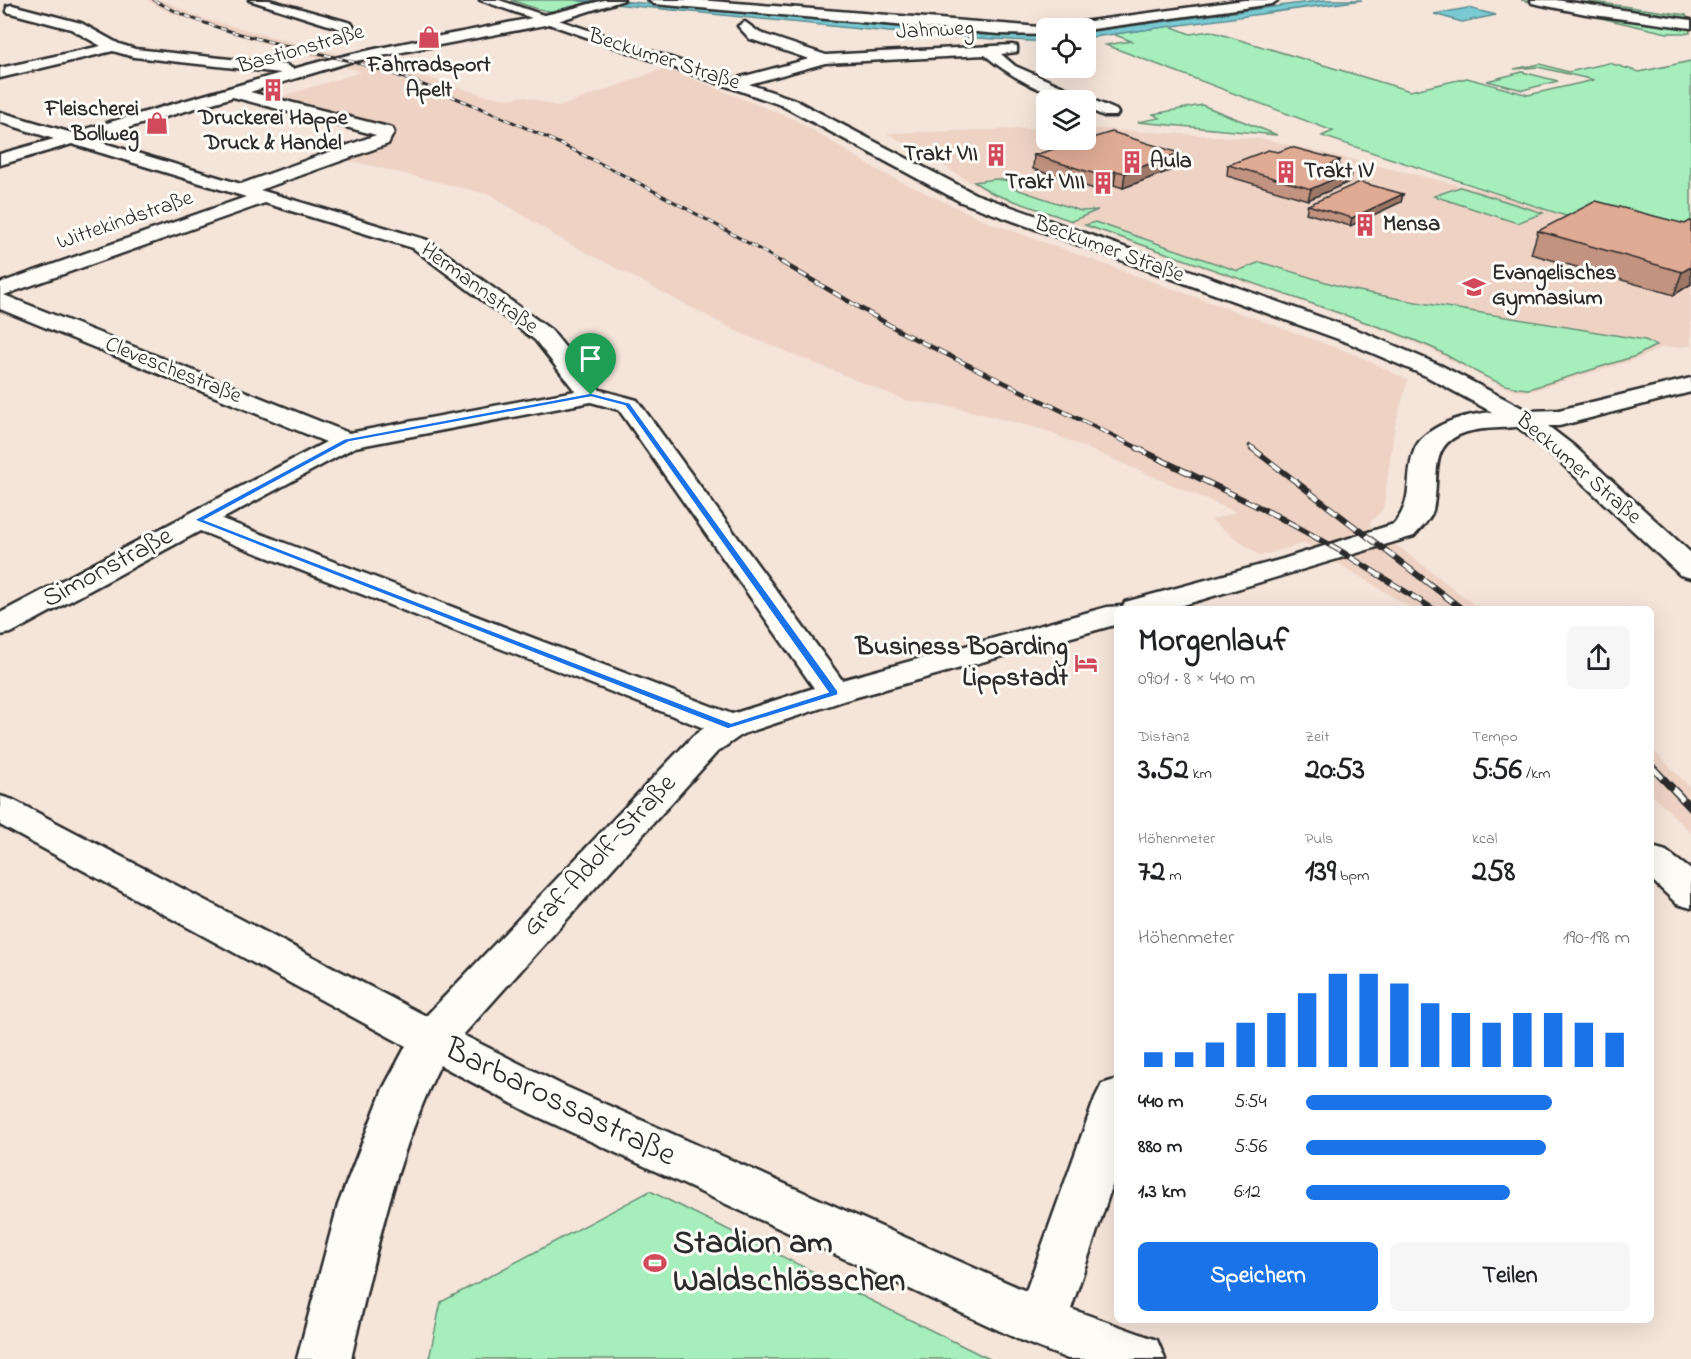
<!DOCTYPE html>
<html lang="de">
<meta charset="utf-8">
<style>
body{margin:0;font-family:"Indie Flower",sans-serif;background:#f6f6f6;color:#202124;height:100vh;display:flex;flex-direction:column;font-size:22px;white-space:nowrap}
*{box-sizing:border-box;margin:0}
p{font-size:20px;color:#757577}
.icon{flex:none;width:33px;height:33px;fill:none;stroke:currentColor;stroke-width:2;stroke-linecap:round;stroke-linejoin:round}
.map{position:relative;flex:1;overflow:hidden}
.side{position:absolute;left:1114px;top:606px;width:540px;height:717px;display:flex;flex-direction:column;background:#fff;border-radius:9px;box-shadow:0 6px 24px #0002}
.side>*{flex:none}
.tools{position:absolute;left:1036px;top:18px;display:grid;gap:12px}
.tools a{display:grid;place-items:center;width:60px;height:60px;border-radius:9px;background:#fff;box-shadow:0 6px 24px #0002;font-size:30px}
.pin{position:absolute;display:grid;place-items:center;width:51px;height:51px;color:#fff;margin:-62px -26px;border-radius:50% 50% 50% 0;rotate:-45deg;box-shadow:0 0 6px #0007}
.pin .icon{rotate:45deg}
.round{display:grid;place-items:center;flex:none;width:63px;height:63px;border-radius:9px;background:#f6f6f6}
.summary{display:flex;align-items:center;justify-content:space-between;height:102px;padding:0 24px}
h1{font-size:33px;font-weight:800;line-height:45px}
.figures{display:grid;grid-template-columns:repeat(3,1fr);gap:9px;height:102px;padding:6px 24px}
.figures div{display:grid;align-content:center}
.figures b{font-size:30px;font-weight:800}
.figures small{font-size:16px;font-weight:400}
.figures p{font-size:16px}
.chart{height:168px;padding:12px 24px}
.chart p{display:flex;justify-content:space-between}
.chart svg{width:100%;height:108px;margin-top:6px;stroke:#1a73e8;stroke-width:6}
.cta{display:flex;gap:12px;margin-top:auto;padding:12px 24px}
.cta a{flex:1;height:69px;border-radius:9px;background:#1a73e8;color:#fff;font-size:24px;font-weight:800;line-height:69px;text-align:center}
.cta a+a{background:#f6f6f6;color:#202124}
ul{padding:0 24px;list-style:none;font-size:20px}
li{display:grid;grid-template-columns:96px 72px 1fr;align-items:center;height:45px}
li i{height:15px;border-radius:8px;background:#1a73e8}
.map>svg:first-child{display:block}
.built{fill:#eed3c5}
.green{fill:#a6efbd;stroke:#688d74;stroke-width:1.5}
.water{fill:#79cad2;stroke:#5a8a8f;stroke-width:1.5}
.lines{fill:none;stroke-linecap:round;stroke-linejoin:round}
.street-casing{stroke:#2b2b2b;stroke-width:5}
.secondary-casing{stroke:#2b2b2b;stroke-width:5}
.street{fill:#fdfcf7;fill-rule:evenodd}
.secondary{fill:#fdfcf7;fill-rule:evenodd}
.rail-far3-casing{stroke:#2b2b2b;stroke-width:3}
.rail-far2-casing{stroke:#2b2b2b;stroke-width:4.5}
.rail-far1-casing{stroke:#2b2b2b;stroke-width:6}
.rail-casing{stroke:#2b2b2b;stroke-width:8}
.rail-far3{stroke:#fdfcf7;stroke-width:2;stroke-dasharray:6;stroke-linecap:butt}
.rail-far2{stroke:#fdfcf7;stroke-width:3;stroke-dasharray:10;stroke-linecap:butt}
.rail-far1{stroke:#fdfcf7;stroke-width:4;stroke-dasharray:12;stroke-linecap:butt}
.rail{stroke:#fdfcf7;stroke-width:5;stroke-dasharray:15;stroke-linecap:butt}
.wall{fill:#c19380;stroke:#2b2b2b;stroke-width:1.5}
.shaded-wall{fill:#9d7868;stroke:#2b2b2b;stroke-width:1.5}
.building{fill:#e0ab95;stroke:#2b2b2b;stroke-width:1.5}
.route{fill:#1a73e8;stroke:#fff;stroke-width:1.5;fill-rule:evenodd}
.labels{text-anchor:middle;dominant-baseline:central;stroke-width:6;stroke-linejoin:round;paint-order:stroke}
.far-street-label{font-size:22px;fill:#2b2b2b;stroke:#fdfcf7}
.far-poi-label{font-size:22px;font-weight:bold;fill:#2b2b2b;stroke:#fdfcf7;text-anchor:start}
.street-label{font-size:27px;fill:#2b2b2b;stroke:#fdfcf7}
.poi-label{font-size:27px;font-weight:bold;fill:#2b2b2b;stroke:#fdfcf7;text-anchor:end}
.near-street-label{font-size:33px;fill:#2b2b2b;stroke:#fdfcf7}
.near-poi-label{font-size:33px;font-weight:bold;fill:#2b2b2b;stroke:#fdfcf7;text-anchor:start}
</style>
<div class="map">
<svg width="1691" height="1359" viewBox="0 0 1691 1359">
<rect width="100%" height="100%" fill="#f4e4da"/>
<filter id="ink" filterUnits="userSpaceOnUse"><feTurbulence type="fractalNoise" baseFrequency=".0167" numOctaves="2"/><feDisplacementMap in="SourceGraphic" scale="12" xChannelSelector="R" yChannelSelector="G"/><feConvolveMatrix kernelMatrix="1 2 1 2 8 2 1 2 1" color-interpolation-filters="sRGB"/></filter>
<g filter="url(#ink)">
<path class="built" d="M147 0H162L201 18 430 78 483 95 510 99 523 96 559 107 665 68 796 120 881 172 988 222 1359 356 1408 380 1395 425 1383 509 1369 524 1480 609H1413L1305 543 1260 556 1211 520 1236 512 1044 430 958 408 905 400 738 332 559 238 491 195 335 157 386 132 266 101 361 72 196 22 166 11Z
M1047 128V140H1086V128L1264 139 1575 212 1691 243V346L1660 348 1640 358 1532 391H1518L1503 387 1429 349 1386 331 992 195 887 133Z
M1652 749 1691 788V833L1652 794Z"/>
<path class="green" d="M511 0H575L592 3C551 15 551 14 511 0Z
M1521 0 1689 26 1690 33H1667Z
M1554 0 1601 3 1686 15 1688 20Z
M1170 26 1190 34 1210 31 1410 91 1467 78 1528 95 1594 80 1538 67 1514 69 1540 64 1568 72 1609 63 1639 72 1691 61V257L1322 136 1333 131 1106 45 1131 41 1113 34Z
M1522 72 1558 81 1523 90 1487 81Z
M1202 105 1277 135 1138 122 1160 118 1153 114Z
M996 179 1016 182V189L1081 211 1098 210 1072 221 994 194 974 182Z
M1460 187 1543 213 1517 223 1434 196Z
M1095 222 1238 271 1260 262 1349 289 1410 301 1645 340 1657 345 1636 356 1529 389C1496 388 1464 364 1435 349 1420 342 1403 336 1388 330L1085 225Z
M650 1191 981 1355 990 1359H429L441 1302Z"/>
<path class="water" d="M575 0H609L981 35 1047 36V42L909 34Z
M1324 0H1362L1086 38V32Z
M1468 8 1496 15 1462 22 1434 14Z"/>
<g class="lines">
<g class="street-casing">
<path id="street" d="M249 0H269L351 23 353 26 346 30 341 29Z
M604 0H624L545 25 350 62 250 92 392 128 394 132 388 144 260 190 427 240 551 330 600 390 637 400 842 680 1107 607 1123 606 1125 602 1283 559 1394 524C1414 500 1405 481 1413 454 1423 416 1500 406 1532 414L1536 419 1532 424C1511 430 1488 426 1467 432 1426 444 1441 478 1433 510 1431 519 1420 529 1414 536L1170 609H1118V624L846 700 743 734 717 752 463 1035 562 1085 1026 1291 1095 1098 1102 1084 1118 1079V1168L1071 1309 1157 1340 1165 1359H1068L1022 1341 530 1113 440 1065C395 1158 374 1259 351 1359H297L338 1205 383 1089 406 1046 0 825V796L13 800 426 1016 693 736 704 728 200 531 11 633 0 635V613L326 442 0 309V283L246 197 72 144 0 165V154L54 139 0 122V112L72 133 281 73 134 57 113 51 0 78V68L101 46 71 29 7 12V6L12 5 81 23 119 44 135 49 286 65 293 69C395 40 502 29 604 0ZM233 97 376 135 241 184 90 139ZM265 203 413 248 535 340 575 391 349 433 4 295ZM591 402 619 410 814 688 732 714 222 519 355 447Z
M648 0H699L1052 28H1047V35L999 34 654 4Z
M1244 0H1278L1272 4 1086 30 1061 28 1068 24Z
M1531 0H1556L1691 20V28L1586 14 1532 3Z
M745 22 760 33 826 55 1012 45 1017 46V52L1001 54 1015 66 1116 110 1118 113 1116 116H1104L1086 108V100C1051 100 1011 77 985 55L825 63 735 88 730 86 727 83 730 80 809 59 750 39 738 26Z
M1652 847 1666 851 1691 870V908L1677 904 1652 880Z"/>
</g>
<g class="secondary-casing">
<path id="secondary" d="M480 0H499L793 99 975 194 1365 333 1442 366 1528 411 1559 410 1691 378V392L1559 426H1548L1574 446 1691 553V578L1680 575 1556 458 1514 424 1426 376 1349 343 961 202 781 105Z"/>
</g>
<use href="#street" class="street"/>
<use href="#secondary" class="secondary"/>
<g class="rail-far3-casing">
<path id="rail-far3" d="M154 0C222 40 321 48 396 75 532 124 659 191 783 263"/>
</g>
<g class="rail-far2-casing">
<path id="rail-far2" d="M781 262 905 334 1140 449
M1250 446 1254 449"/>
</g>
<g class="rail-far1-casing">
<path id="rail-far1" d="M1137 448 1275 515 1339 550 1433 609
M1252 448 1462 609"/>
</g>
<g class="rail-casing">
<path id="rail" d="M1652 767 1691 808"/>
</g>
<use href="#rail-far3" class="rail-far3"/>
<use href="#rail-far2" class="rail-far2"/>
<use href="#rail-far1" class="rail-far1"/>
<use href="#rail" class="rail"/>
</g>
<path class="wall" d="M1034 155 1177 168 1123 188 1114 185 1100 191 1033 169Z
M1228 165 1338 167 1349 182 1308 200 1227 176Z
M1403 194 1401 202 1350 226 1306 213 1308 205Z
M1685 224 1691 284 1674 295 1531 254 1538 231Z"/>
<path class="shaded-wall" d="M1179 153 1177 168 1123 188 1125 173Z
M1340 160 1337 171 1329 165Z
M1116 171 1114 185 1100 191 1102 176Z
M1352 171 1349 182 1308 200 1311 189Z
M1403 194 1401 202 1350 226 1352 218Z
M1691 267V284L1674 295 1682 272Z"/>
<path class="building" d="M1112 132 1179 153 1125 173 1116 171 1102 176 1034 155Z
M1291 147 1340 160 1329 165 1352 171 1311 189 1228 165 1268 150 1278 152Z
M1360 182 1403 194 1352 218 1308 205Z
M1596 201 1685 224 1690 221H1691V267L1682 272 1538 231Z"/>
</g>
<path class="route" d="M591 393 630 403 838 691V695L728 729 194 520 344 439ZM591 397 625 406 828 692 731 723 205 520 349 442Z"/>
<defs>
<g id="shop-bare" transform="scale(1.8)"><path d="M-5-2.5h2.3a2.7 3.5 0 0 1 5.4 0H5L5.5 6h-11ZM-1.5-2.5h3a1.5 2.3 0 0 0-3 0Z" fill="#d1495b" stroke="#fdfcf7" stroke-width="2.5" paint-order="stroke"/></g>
<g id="building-bare" transform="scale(1.8)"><path d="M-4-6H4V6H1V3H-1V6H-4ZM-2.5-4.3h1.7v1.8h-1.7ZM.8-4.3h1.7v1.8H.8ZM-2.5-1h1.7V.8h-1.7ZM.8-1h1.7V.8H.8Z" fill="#d1495b" stroke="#fdfcf7" stroke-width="2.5" paint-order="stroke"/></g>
<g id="school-bare" transform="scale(1.8)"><path d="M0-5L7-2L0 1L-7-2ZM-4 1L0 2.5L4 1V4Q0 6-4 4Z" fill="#d1495b" stroke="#fdfcf7" stroke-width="2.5" paint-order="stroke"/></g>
<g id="hotel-bare" transform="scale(1.8)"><path d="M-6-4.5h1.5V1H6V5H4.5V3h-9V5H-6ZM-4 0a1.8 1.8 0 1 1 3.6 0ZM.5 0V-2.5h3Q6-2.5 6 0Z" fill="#d1495b" stroke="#fdfcf7" stroke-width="2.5" paint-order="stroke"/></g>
<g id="stadium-bare" transform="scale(1.8)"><path d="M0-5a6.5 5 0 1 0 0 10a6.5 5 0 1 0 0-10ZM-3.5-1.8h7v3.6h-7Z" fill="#d1495b" stroke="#fdfcf7" stroke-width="2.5" paint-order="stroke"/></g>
</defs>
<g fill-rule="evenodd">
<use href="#shop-bare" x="429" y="37"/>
<use href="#building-bare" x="273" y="90"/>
<use href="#shop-bare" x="157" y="123"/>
<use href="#building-bare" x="996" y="155"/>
<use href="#building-bare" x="1132" y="162"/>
<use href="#building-bare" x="1286" y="172"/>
<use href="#building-bare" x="1103" y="183"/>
<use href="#building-bare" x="1365" y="225"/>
<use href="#school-bare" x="1474" y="287"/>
<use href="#hotel-bare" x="1086" y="663"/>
<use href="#stadium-bare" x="655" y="1263"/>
</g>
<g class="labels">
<g class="far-street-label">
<text transform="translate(935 31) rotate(-3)">Jahnweg</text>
<text transform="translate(301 50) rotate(-16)">Bastionstraße</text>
<text transform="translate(664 60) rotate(18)">Beckumer Straße</text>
<text transform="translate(125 221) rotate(-19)">Wittekindstraße</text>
<text transform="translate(1109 250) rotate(20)">Beckumer Straße</text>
<text transform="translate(479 289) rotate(36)">Hermannstraße</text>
<text transform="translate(173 371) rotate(22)">Cleveschestraße</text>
<text transform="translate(1578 469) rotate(41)">Beckumer Straße</text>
</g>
<g class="far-poi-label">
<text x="429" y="66" text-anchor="middle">Fahrradsport<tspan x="429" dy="25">Apelt</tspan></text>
<text x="139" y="110" text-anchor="end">Fleischerei<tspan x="139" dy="25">Bollweg</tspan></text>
<text x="273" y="119" text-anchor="middle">Druckerei Happe<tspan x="273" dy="25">Druck &amp; Handel</tspan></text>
<text x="978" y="155" text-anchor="end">Trakt VII</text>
<text x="1150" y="162">Aula</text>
<text x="1304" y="172">Trakt IV</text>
<text x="1085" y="183" text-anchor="end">Trakt VIII</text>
<text x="1383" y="225">Mensa</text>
<text x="1492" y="274">Evangelisches<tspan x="1492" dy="25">Gymnasium</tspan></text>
</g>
<g class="street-label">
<text transform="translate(108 568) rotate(-28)">Simonstraße</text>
<text transform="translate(600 856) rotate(-47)">Graf-Adolf-Straße</text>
</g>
<g class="poi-label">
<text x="1068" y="647">Business Boarding<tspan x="1068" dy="31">Lippstadt</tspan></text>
</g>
<g class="near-street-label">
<text transform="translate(560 1103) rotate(26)">Barbarossastraße</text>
</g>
<g class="near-poi-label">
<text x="673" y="1244">Stadion am<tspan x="673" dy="38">Waldschlösschen</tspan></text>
</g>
</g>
</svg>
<div class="tools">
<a><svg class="icon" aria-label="locate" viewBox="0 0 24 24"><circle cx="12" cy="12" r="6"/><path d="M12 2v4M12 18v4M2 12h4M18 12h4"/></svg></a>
<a><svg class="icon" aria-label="layers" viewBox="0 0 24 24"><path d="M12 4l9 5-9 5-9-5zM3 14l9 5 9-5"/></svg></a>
</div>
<div class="pin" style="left:591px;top:395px;background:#1e9e55"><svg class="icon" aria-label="arrive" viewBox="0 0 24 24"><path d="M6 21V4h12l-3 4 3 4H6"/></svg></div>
<section class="side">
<div class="summary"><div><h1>Morgenlauf</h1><p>09:01 · 8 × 440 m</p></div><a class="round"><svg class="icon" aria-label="share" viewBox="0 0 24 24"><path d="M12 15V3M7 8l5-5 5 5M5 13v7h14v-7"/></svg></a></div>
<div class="figures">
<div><p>Distanz</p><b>3.52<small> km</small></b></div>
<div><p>Zeit</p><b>20:53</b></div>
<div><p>Tempo</p><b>5:56<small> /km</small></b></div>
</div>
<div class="figures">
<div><p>Höhenmeter</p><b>72<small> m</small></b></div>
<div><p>Puls</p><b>139<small> bpm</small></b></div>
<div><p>kcal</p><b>258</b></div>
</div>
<div class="chart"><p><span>Höhenmeter</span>190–198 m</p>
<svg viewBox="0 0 160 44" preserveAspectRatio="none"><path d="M5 44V38M15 44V38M25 44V34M35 44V26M45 44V22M55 44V14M65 44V6M75 44V6M85 44V10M95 44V18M105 44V22M115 44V26M125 44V22M135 44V22M145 44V26M155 44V30"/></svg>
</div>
<ul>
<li><b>440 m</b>5:54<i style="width:76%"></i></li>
<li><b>880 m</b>5:56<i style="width:74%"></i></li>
<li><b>1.3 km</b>6:12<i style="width:63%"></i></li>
</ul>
<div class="cta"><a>Speichern</a><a>Teilen</a></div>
</section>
</div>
